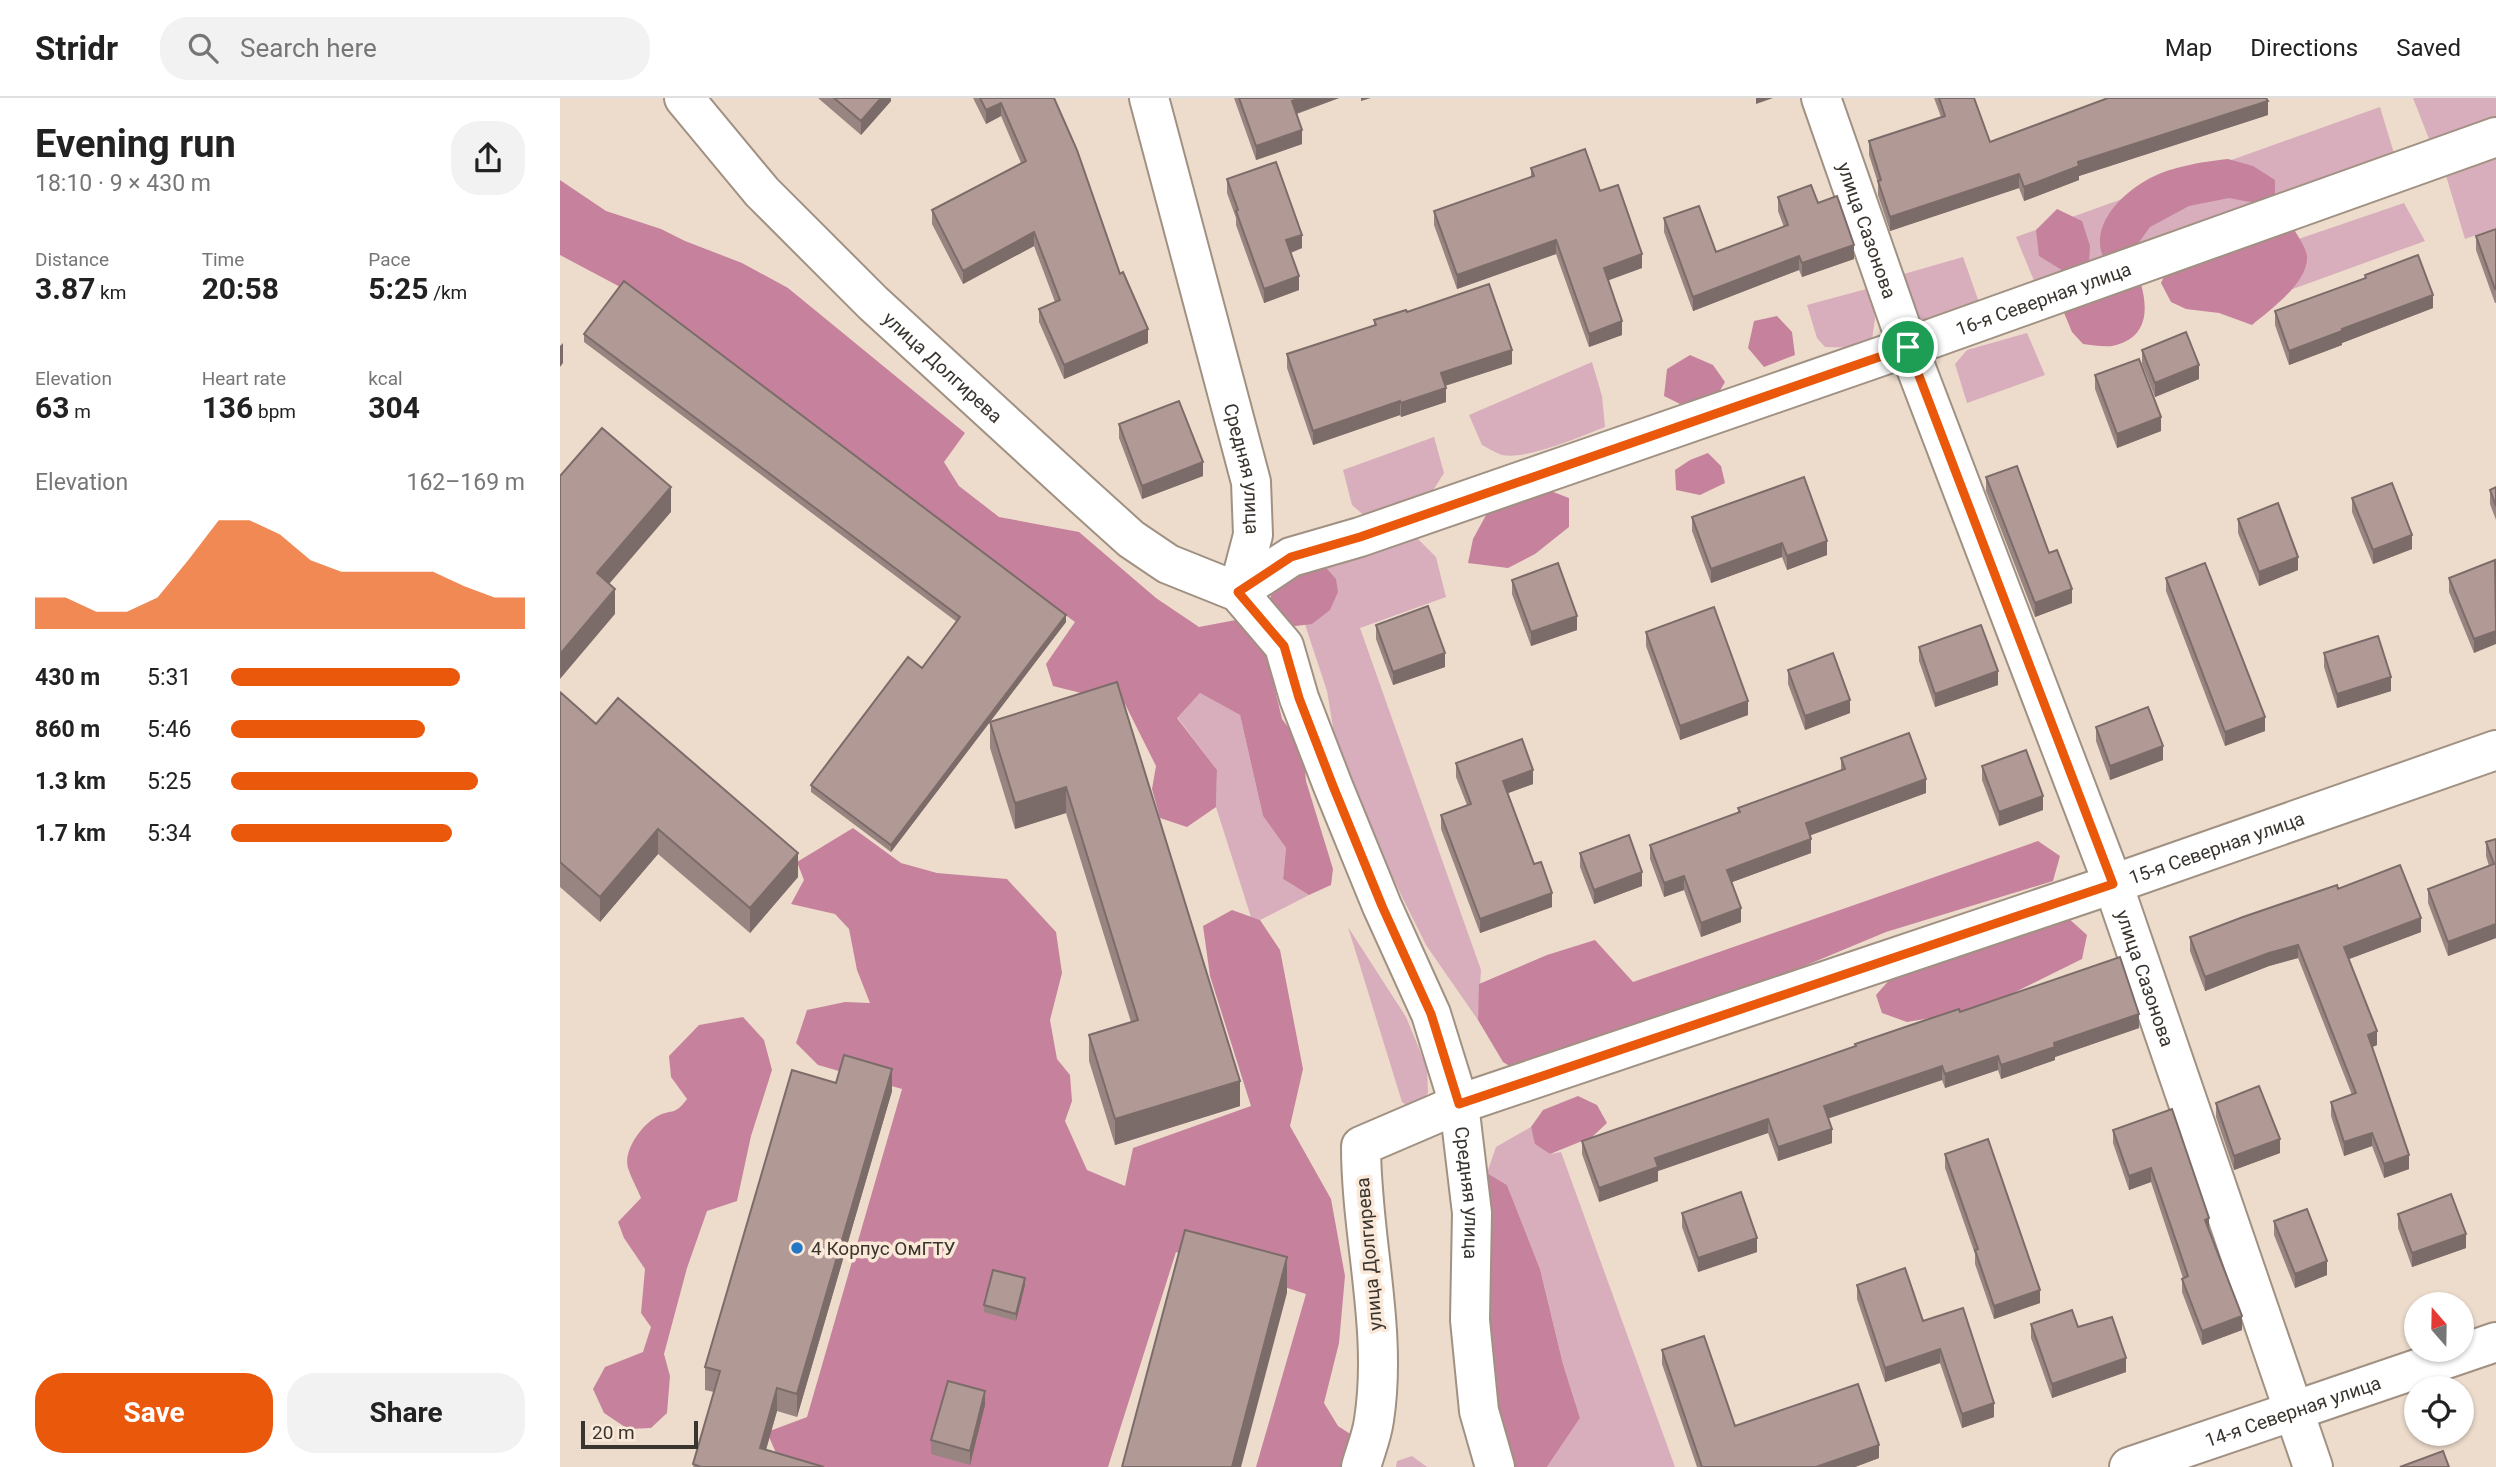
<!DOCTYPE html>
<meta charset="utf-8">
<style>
body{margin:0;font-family:Roboto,sans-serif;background:#f2f2f2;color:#222;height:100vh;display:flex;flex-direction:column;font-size:26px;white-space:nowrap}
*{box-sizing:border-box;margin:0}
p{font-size:23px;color:#767676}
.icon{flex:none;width:38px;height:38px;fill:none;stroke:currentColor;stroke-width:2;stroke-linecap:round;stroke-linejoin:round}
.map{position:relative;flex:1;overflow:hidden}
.sheet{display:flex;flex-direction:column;background:#fff;width:560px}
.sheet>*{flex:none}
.needle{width:46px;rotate:340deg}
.buttons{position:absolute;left:1844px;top:1194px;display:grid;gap:14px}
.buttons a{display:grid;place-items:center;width:70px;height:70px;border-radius:50%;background:#fff;box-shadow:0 2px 5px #0004;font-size:35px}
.scale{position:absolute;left:21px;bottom:18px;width:117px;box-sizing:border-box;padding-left:7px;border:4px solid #3a342e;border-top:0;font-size:19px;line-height:24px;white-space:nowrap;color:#3a342e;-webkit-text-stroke:5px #fae9d9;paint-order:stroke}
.pin{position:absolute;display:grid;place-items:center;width:60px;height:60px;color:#fff;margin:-30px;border:4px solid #fff;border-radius:50%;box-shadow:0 2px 7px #0007}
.round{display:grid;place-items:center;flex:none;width:74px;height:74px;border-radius:28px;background:#f2f2f2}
.headline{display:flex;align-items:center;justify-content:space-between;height:119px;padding:0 35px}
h1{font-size:38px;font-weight:700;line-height:52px}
.figures{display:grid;grid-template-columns:repeat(3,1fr);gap:10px;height:119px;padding:7px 35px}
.figures div{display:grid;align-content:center}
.figures b{font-size:30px;font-weight:700}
.figures small{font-size:19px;font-weight:400}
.figures p{font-size:19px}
.chart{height:196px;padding:14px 35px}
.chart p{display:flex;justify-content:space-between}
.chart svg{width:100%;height:126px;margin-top:7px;fill:#ea580c;opacity:.7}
.primary-button{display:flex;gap:14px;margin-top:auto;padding:14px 35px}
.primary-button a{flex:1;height:80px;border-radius:28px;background:#ea580c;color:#fff;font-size:28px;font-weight:700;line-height:80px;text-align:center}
.primary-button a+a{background:#f2f2f2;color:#222}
ul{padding:0 35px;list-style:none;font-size:23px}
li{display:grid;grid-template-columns:112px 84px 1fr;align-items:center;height:52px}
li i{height:18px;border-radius:9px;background:#ea580c}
header{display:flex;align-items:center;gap:42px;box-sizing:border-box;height:98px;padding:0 35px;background:#fff;border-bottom:2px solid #e0e0e0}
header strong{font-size:33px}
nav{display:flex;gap:38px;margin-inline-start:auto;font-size:24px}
.search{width:490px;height:63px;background:#f2f2f2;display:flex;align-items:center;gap:18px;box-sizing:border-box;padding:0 24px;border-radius:28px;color:#767676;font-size:26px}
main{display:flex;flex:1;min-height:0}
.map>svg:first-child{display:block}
.green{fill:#d8adbc}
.forest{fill:#c6829c}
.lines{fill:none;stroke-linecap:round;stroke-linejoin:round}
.minor-casing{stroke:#a09182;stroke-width:42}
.minor{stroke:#fff;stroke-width:38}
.wall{fill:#988481}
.shaded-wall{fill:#7c6c69}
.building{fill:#b19a96;stroke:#7c6c69;stroke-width:2}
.route-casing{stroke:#fff;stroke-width:14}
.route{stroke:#ea580c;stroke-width:9}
.poi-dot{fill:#2477c6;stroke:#fae9d9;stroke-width:2.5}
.labels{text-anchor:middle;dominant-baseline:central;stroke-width:7;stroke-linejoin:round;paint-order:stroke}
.street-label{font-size:19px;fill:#3a342e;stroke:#fae9d9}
.poi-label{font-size:19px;fill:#3a342e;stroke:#fae9d9;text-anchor:start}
</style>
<header>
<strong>Stridr</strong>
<div class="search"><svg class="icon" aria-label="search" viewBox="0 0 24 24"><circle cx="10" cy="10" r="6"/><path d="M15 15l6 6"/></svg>Search here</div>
<nav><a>Map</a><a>Directions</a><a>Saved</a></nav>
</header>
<main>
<section class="sheet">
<div class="headline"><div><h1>Evening run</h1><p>18:10 · 9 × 430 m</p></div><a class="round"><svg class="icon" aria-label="share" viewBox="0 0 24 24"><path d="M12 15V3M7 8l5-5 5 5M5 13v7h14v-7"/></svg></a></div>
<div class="figures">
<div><p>Distance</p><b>3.87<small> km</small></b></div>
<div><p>Time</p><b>20:58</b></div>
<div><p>Pace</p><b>5:25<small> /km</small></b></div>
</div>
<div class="figures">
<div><p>Elevation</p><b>63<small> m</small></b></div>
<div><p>Heart rate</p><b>136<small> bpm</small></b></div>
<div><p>kcal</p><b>304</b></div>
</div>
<div class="chart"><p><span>Elevation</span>162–169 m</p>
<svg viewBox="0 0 160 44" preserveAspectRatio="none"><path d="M0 44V33L10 33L20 38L30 38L40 33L50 20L60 6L70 6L80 11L90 20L100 24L110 24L120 24L130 24L140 29L150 33L160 33V44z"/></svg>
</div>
<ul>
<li><b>430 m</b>5:31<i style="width:78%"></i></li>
<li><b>860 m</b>5:46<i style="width:66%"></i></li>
<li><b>1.3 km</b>5:25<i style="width:84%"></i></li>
<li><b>1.7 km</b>5:34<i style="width:75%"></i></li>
</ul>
<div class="primary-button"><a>Save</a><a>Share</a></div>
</section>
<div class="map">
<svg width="1936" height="1369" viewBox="0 0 1936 1369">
<rect width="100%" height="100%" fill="#eddccc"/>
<path class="green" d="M1853 0H1936V23L1871 46Z
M1820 9 1836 62 1477 190 1456 139Z
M1936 54V130L1905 141 1884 71Z
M1844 105 1865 143 1716 197 1706 152Z
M1403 159 1420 207 1352 226 1337 178Z
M1310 190 1315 220 1311 250 1265 249 1257 240 1247 207Z
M1467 235 1485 277 1407 305 1395 266 1407 252Z
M1032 264 1042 298 1045 329C1021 338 968 362 942 357 936 355 928 350 922 347L909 317Z
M874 339 884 375 872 394 807 420 792 407 783 372Z
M851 434 876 459 886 499 800 530 921 872 918 922 866 847 808 730 775 641 767 593 732 487 747 471 770 469Z
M640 595 680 617 703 718 726 750 723 781 749 797 700 822 691 819 656 709 657 672 617 619Z
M788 829 846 919 867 970 868 995 861 1003 848 1008 842 1004Z
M971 1029 976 1046 990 1056 1001 1054 1115 1369H987L1020 1320 1003 1266 980 1171 947 1087 927 1075 936 1049Z
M852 1358 867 1369H836L837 1363Z"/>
<path class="forest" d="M1668 61 1693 68 1715 82V99L1705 107 1669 100 1629 108 1590 129 1572 154 1544 161C1529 130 1558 99 1585 83 1608 69 1641 64 1668 61Z
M0 82 46 113 101 131 125 143 182 165 228 190 405 335 384 364 399 388 439 419 519 434 596 500 639 529 681 521 705 550 722 621 743 649 746 683 773 771 771 787 749 797 723 781 726 750 703 718 680 617 640 595 617 620 657 672 656 709 627 729 600 720 592 691 596 668 565 606 493 588 486 566 515 524 64 191 0 157Z
M1497 111 1522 123 1530 148 1529 165 1505 174 1479 158 1476 132Z
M1735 133C1739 140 1746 150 1747 158 1749 184 1710 212 1692 227L1659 215 1626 211 1611 204 1601 185 1607 172 1710 134Z
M1581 186C1589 215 1586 241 1552 248 1543 249 1532 247 1523 246L1512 234 1502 210Z
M1217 218 1232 234 1235 257 1204 269 1188 250 1194 223Z
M1130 257 1153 267 1165 284 1154 303 1120 306 1104 298 1107 271Z
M1148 355 1161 368 1165 385 1140 397 1116 392 1115 372 1130 362Z
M975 387 1009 400V429L975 456 948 470 908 465 913 441 932 406Z
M760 463 776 481 778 494 770 512 752 526 727 529 711 517 710 502 714 485Z
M293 730 341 765 377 775 447 781 496 834 502 875 490 922 497 961 510 977 512 1003 505 1023 527 1072 565 1088 573 1050 691 1008 650 878 643 828 672 812 700 822 720 852 743 971 730 1028 771 1101 785 1178 779 1245 764 1305 778 1328 804 1345 788 1369H696L746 1196 616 1154 548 1369H222L207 1334 247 1319 342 991 258 967 236 945 247 912 285 904 310 905 297 872 289 831 275 816 231 806 244 782 237 764Z
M1478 743 1500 758 1493 783 1326 834 1211 882 964 977 943 964 918 922 919 886 987 857 1035 842 1073 884Z
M1507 819 1527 837 1522 861 1419 912 1347 924 1322 915 1316 897 1332 879Z
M183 919 204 942 212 972 191 1038 177 1103 147 1113 127 1170 104 1256 110 1278 107 1315 91 1330 68 1331 44 1315 33 1291 45 1269 83 1254 91 1229 81 1215 85 1171 64 1140 58 1124 81 1100C77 1090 71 1080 68 1070 63 1053 81 1028 96 1019 111 1010 114 1019 127 1001L111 979 109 958 139 927Z
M1018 998 1037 1007 1047 1025 1032 1039 990 1056 975 1046 971 1029 983 1012Z
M927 1075 947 1087 980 1171 1003 1266 1020 1320 987 1369H948L935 1333 919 1093Z"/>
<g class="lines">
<g class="minor-casing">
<g id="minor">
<path id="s1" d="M124 0 202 94 313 205 519 394 571 441 608 466 678 494 724 548 739 600 773 688 822 808 871 916 899 1006 912 1115 910 1222 919 1313 935 1369"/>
<path id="s2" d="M589 0 691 384 693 437 678 494"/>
<path id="s3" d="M1261 0 1348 249 1553 786 1753 1369"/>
<path id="s4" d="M678 494 731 459 800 439 1348 249 1936 39"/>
<path id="s5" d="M801 1369C805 1354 812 1338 814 1322 828 1231 801 1139 801 1048L899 1006 1553 786 1936 652"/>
<path id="s6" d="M1569 1369 1936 1244"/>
</g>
</g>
<use href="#minor" class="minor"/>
</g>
<path class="wall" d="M258 0H331V3L301 37Z
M413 0H494L560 176 588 245 504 281 479 224V211L495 204 474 148 403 186 372 126V112L461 65 441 18 426 26Z
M674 0H779L737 16 742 46 696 62Z
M1374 0H1414L1430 44 1708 17 1519 78V82L1464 103 1459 90 1330 133 1318 97V85L1309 57V43L1381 19Z
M971 70 1040 93 1082 170 1048 182 1062 237 1029 249 996 156 897 191 874 127V113L971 79Z
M667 81 742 150 731 155 739 192 704 205 676 127V120L667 95Z
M1218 99 1258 105 1294 161 1242 179 1239 172 1133 213 1104 134V120L1156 154 1224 129 1218 113Z
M1936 131V205H1935L1916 152V138Z
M1805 177 1873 210 1782 245V247L1729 267 1715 227V213L1805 180Z
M847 214 952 266 885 288 886 304 841 319 840 317 753 347 727 270V256L814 227V222Z
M24 236 506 524 331 754 251 694V687L362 570 397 524 24 244Z
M1582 252 1639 281 1595 299 1582 266Z
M1535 277 1601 333 1557 350 1535 291Z
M559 326 643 378 582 401 559 340Z
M1426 379 1489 455 1512 505 1475 519 1426 393Z
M1936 389V422L1930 406V392Z
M1792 400 1852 451 1813 466 1792 414Z
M1132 419 1267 457 1227 472 1222 459 1151 485 1132 433Z
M1678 421 1738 472 1699 488 1678 435Z
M1935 462 1914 555 1889 494V480Z
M1606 480 1705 633 1665 648 1606 493Z
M952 482 1017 532 971 548 952 496Z
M816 527 885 569 833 587 816 541Z
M1086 534 1188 617 1120 642 1086 548Z
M1359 549 1438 587 1375 609 1359 563Z
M1764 555 1831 593 1777 610 1764 569Z
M1228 572 1290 615 1245 632 1228 586Z
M557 584 680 1008 555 1047 529 963V937L571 924 506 715 455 731 430 650V624Z
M0 594 36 626 238 779 190 835 98 756 40 824 0 789Z
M1536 629 1603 662 1550 682 1536 643Z
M1281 660 1366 695 1250 737 1251 755 1172 784 1181 824 1141 839 1124 792 1104 799 1090 761V747L1178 715V710L1281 672Z
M896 665 973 686 948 695 974 766 992 809 920 835 881 731V717L907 707 896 679Z
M1422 668 1483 712 1439 728 1422 682Z
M1936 741V840L1888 858 1868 805V791L1929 768 1926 758V744Z
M1020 755 1082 788 1034 806 1020 769Z
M1778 791 1861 834 1789 861 1817 947 1812 949 1849 1071 1824 1080 1812 1048 1784 1058 1771 1018V1004L1792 997 1738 860 1709 868 1645 893 1630 853V839Z
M1400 914 1579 930 1495 959V962L1441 981 1438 972 1385 990 1382 982 1268 1020 1272 1045 1218 1063 1208 1035 1098 1073V1083L1039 1104 1022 1056V1043L1295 949V946Z
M276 985 332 993 237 1319 217 1313 206 1352 264 1369H133L154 1294 145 1292V1269Z
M1656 1005 1720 1055 1674 1072 1656 1019Z
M1612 1011 1649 1134 1682 1232 1642 1247 1622 1194V1181L1623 1180 1591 1084 1569 1092 1553 1045V1032Z
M1385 1056 1480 1205 1434 1221 1415 1166V1156L1385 1070Z
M1122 1115 1197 1154 1138 1174 1122 1129Z
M1838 1116 1906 1150 1852 1169 1838 1130Z
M1714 1123 1767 1177 1735 1190 1714 1137Z
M465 1187 456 1223 424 1214V1207Z
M1297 1187 1363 1223 1434 1319 1402 1330 1380 1265 1325 1284 1297 1201Z
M1471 1226 1518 1229 1566 1274 1492 1300 1471 1240Z
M1102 1252 1175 1328 1319 1360 1295 1369H1137L1102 1266Z
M425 1307 410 1367 371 1356V1342Z"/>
<path class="shaded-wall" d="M321 0H331V3L301 37V23Z
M741 0H779L732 17V3Z
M801 0H811L801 3Z
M1196 0H1213L1196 6Z
M1708 3V17L1519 78V82L1464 103V89L1518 64Z
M441 5V18L426 26V12Z
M742 32V46L696 62V48Z
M1459 76V90L1330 133V119Z
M474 134V148L403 186V173Z
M742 137V150L726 156V142Z
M996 142V156L897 191V177Z
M1294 147V161L1242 179V165Z
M1082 156V170L1044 184V170Z
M1239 158V172L1133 213V199Z
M739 178V192L704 205V191Z
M1873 197V210L1782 245V247L1729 267V253L1782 231Z
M1062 223V237L1029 249V236Z
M588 231V245L504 281V267Z
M3 245V265L0 269V248Z
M952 252V266L881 289V275Z
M1639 267V281L1595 299V285Z
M886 290V304L841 319V305Z
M840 303V317L753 347V333Z
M1601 319V333L1557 350V336Z
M643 364V378L582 401V388Z
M111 389V414L37 500V475Z
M1852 437V451L1813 466V452Z
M1267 443V457L1227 472V458Z
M1222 445V459L1151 485V471Z
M1738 459V472L1699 488V474Z
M55 491V516L0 581V556Z
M1512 491V505L1475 519V505Z
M506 517V524L331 754V747Z
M1017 518V532L971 548V534Z
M1936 533V546L1914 555V541Z
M885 555V569L833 587V574Z
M1438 573V587L1375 609V596Z
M1831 579V593L1777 610V596Z
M1290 602V615L1245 632V618Z
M1188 603V617L1120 642V628Z
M1705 619V633L1665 648V634Z
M1603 648V662L1550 682V668Z
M973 672V686L943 697V683Z
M1366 681V695L1246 739V725Z
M506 689V715L455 731V705Z
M1483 698V712L1439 728V714Z
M98 731V756L40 824V799Z
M1251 741V755L1167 786V772Z
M238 755V779L190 835V810Z
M1082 774V788L1034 806V792Z
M1124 778V792L1104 799V785Z
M992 795V809L920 835V821Z
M1181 810V824L1141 839V825Z
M1861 820V834L1784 863V849Z
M1936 826V840L1888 858V844Z
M1738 847V860L1709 868 1645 893V879L1709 855Z
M1579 916V930L1495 959V962L1441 981V967L1494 945Z
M1817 933V947L1808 951V937Z
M1438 958V972L1385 990V976Z
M1382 968V982L1264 1022V1008Z
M332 971V993L237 1319V1296Z
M680 983V1008L555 1047V1021Z
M1208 1021V1035L1098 1073V1083L1039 1104V1090L1095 1060Z
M1272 1031V1045L1218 1063V1049Z
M1812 1035V1048L1784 1058V1044Z
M1720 1041V1055L1674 1072V1058Z
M1849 1057V1071L1824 1080V1066Z
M1591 1070V1084L1569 1092V1078Z
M1649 1120V1134L1645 1122Z
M1906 1136V1150L1852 1169V1155Z
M1197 1140V1154L1138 1174V1160Z
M727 1159V1195L681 1369H672Z
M1767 1163V1177L1735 1190V1176Z
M465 1180V1187L456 1223V1216Z
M1480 1192V1205L1434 1221V1208Z
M1682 1218V1232L1642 1247V1233Z
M1380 1251V1265L1325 1284V1270Z
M1566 1260V1274L1492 1300V1286Z
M217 1290V1313L201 1369 200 1350Z
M425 1293V1307L410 1367V1353Z
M1434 1305V1319L1402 1330V1316Z
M1319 1347V1360L1295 1369H1256Z"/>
<path class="building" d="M274 0H321L301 23Z
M420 0H494L517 52 560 176 563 174 588 231 504 267 479 211 500 202 474 134 403 173 372 112 466 63 441 5 426 12Z
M679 0H741L732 3 742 32 696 48Z
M1379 0H1414L1430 44 1548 0H1706L1708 3 1518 64 1519 68 1464 89 1459 76 1330 119 1318 83 1321 82 1309 43 1385 18Z
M1025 51 1040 93 1058 87 1082 156 1044 170 1062 223 1029 236 996 142 897 177 874 113 974 78 971 70Z
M716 64 742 137 726 142 739 178 704 191 676 113 678 112 667 81Z
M1251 87 1258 105 1277 98 1294 147 1242 165 1239 158 1133 199 1104 120 1139 108 1156 154 1228 127 1218 99Z
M1936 131V191H1935L1916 138Z
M1858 157 1873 197 1782 231V233L1729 253 1715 213 1806 180 1805 177Z
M64 183 506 517 331 747 251 687 348 559 362 570 400 519 24 236Z
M929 186 952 252 881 275 886 290 841 305 840 303 753 333 727 256 816 227 814 222 846 212 847 214Z
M1626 234 1639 267 1595 285 1582 252Z
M1579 261 1601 319 1557 336 1535 277Z
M619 303 643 364 582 388 559 326Z
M42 330 111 389 37 475 55 491 0 556V378Z
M1457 368 1489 455 1497 452 1512 491 1475 505 1426 379Z
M1244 379 1267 443 1227 458 1222 445 1151 471 1132 419Z
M1832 385 1852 437 1813 452 1792 400Z
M1936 389V408L1930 392Z
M1718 405 1738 459 1699 474 1678 421Z
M1935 462 1936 533 1914 541 1889 480Z
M998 465 1017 518 971 534 952 482Z
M1645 465 1705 619 1665 634 1606 480Z
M868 508 885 555 833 574 816 527Z
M1154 509 1188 603 1120 628 1086 534Z
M1421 527 1438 573 1375 596 1359 549Z
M1818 538 1831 579 1777 596 1764 555Z
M1273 555 1290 602 1245 618 1228 572Z
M557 584 680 983 555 1021 529 937 578 922 506 689 455 705 430 624Z
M0 594 36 626 58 600 238 755 190 810 98 731 40 799 0 764Z
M1588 609 1603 648 1550 668 1536 629Z
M1349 635 1366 681 1246 725 1251 741 1167 772 1181 810 1141 825 1124 778 1104 785 1090 747 1180 714 1178 710 1285 671 1281 660Z
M962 641 973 672 943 683 974 766 981 764 992 795 920 821 881 717 911 706 896 665Z
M1466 652 1483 698 1439 714 1422 668Z
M1069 737 1082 774 1034 792 1020 755Z
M1936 741V826L1888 844 1868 791 1934 766 1926 744Z
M1840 767 1861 820 1784 849 1817 933 1808 937 1849 1057 1824 1066 1812 1035 1784 1044 1771 1004 1796 995 1738 847 1709 855 1645 879 1630 839 1683 819 1777 787 1778 791Z
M1560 859 1579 916 1494 945 1495 949 1441 967 1438 958 1385 976 1382 968 1264 1008 1272 1031 1218 1049 1208 1021 1095 1060 1098 1069 1039 1090 1022 1043 1296 948 1295 946 1360 924 1399 911 1400 914Z
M284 957 332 971 237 1296 217 1290 200 1350 264 1369H141L133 1366 160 1273 145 1269 232 972 276 985Z
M1699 988 1720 1041 1674 1058 1656 1005Z
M1612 1011 1649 1120 1645 1122 1682 1218 1642 1233 1622 1181 1628 1178 1591 1070 1569 1078 1553 1032Z
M1428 1041 1480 1192 1434 1208 1415 1152 1418 1151 1385 1056Z
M1181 1094 1197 1140 1138 1160 1122 1115Z
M1891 1096 1906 1136 1852 1155 1838 1116Z
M1747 1111 1767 1163 1735 1176 1714 1123Z
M625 1132 727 1159 672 1369H562Z
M1345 1170 1363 1223 1403 1210 1434 1305 1402 1316 1380 1251 1325 1270 1297 1187Z
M433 1172 465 1180 456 1216 424 1207Z
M1512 1212 1518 1229 1552 1219 1566 1260 1492 1286 1471 1226Z
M1144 1238 1175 1328 1298 1286 1319 1347 1256 1369H1142L1102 1252Z
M388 1283 425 1293 410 1353 371 1342Z
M1883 1353 1889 1369H1840Z"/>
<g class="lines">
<g class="route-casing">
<path id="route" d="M1348 249 1553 786 899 1006 871 916 822 808 773 688 739 600 724 548 678 494 731 459 800 439Z"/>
</g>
<use href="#route" class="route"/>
</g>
<circle class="poi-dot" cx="237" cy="1150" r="7"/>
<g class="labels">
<g class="street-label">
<text stroke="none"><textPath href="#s3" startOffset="140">улица Сазонова</textPath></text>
<text stroke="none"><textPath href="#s4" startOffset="859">16-я Северная улица</textPath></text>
<text stroke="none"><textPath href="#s1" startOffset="374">улица Долгирева</textPath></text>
<text stroke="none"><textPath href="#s2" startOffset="383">Средняя улица</textPath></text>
<text stroke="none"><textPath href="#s5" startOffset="1230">15-я Северная улица</textPath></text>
<text stroke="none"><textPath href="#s3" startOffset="938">улица Сазонова</textPath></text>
<text stroke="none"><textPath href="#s1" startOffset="1400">Средняя улица</textPath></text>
<text transform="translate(809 1156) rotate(-95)">улица Долгирева</text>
<text stroke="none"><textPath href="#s6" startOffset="173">14-я Северная улица</textPath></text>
</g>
<g class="poi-label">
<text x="251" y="1150">4 Корпус ОмГТУ</text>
</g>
</g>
</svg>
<div class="buttons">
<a><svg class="needle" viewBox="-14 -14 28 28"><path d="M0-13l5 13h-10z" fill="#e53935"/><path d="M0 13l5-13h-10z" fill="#767676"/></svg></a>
<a><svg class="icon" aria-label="locate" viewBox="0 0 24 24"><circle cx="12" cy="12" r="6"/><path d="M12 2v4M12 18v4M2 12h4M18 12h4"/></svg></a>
</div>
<div class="scale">20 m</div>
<div class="pin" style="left:1348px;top:249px;background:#1e9e55"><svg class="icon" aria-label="arrive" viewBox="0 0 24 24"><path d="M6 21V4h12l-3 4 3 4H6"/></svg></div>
</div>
</main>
